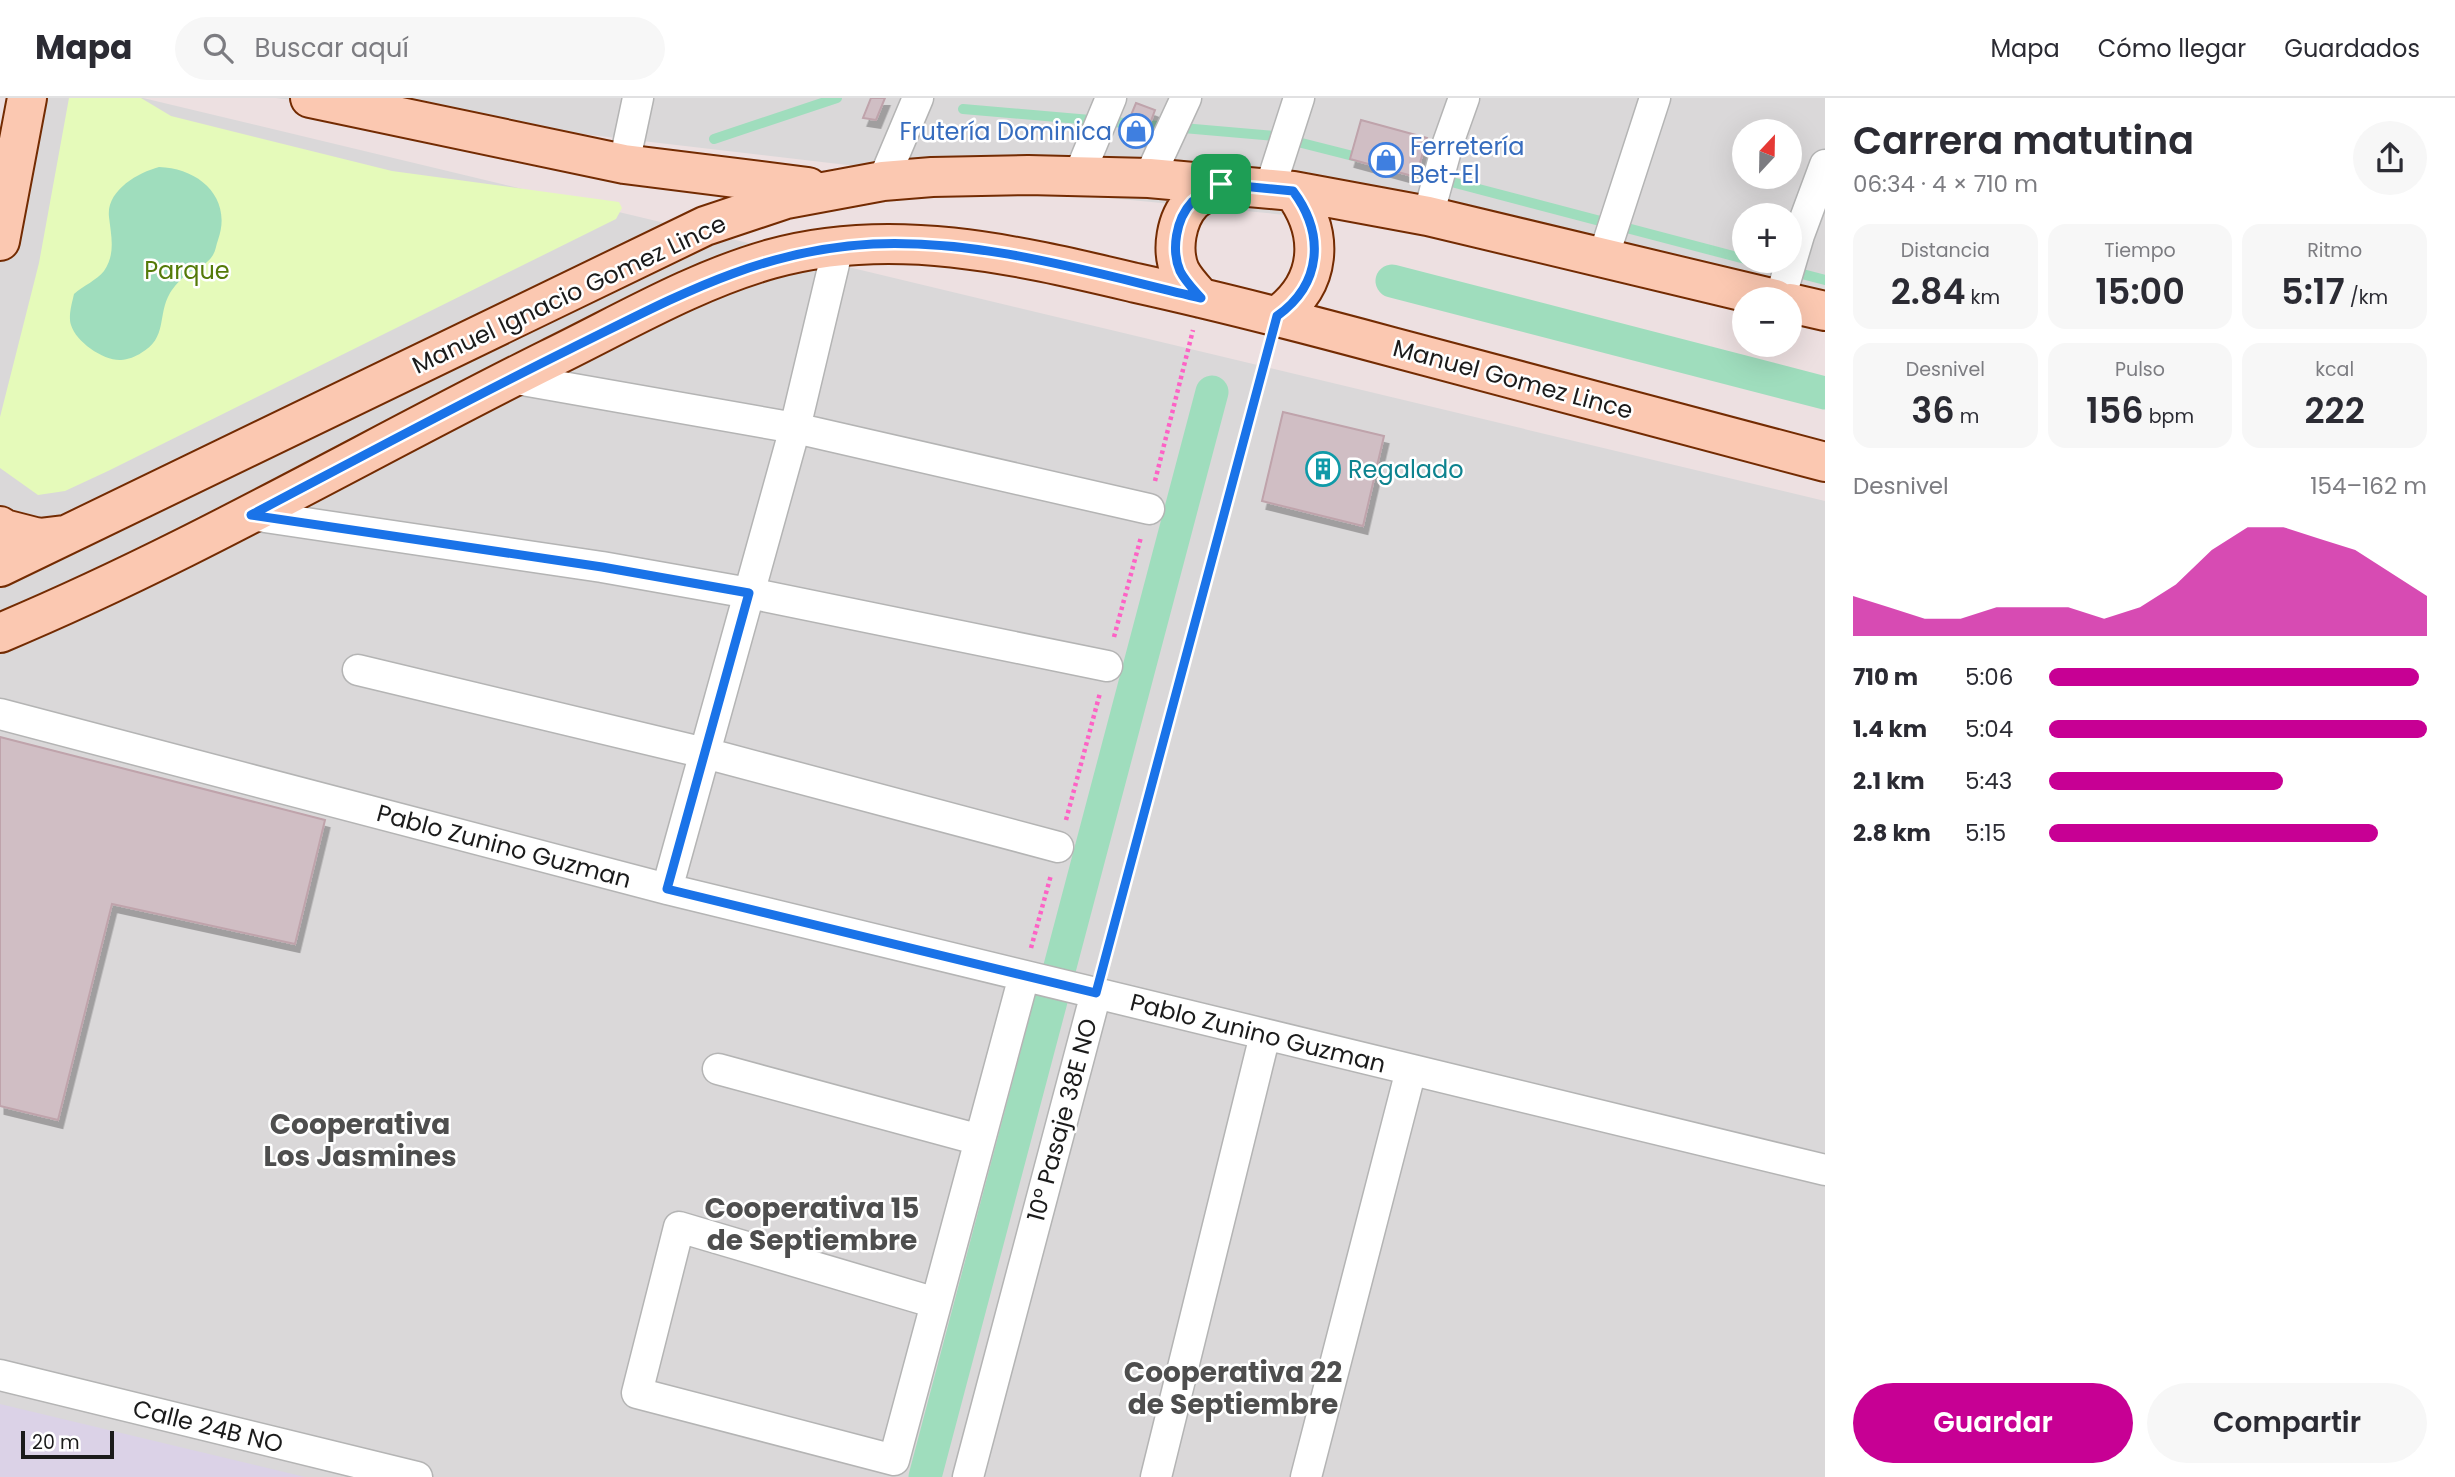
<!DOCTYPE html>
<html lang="es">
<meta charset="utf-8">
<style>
body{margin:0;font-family:Poppins,sans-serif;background:#f7f7f7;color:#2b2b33;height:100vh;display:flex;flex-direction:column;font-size:26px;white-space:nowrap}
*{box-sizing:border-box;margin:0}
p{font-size:23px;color:#7c7c81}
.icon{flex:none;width:38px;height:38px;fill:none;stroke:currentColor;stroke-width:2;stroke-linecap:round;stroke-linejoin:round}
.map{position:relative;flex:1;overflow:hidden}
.sheet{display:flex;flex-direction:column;background:#fff;width:630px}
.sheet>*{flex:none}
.needle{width:46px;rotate:22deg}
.buttons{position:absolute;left:1732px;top:21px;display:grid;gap:14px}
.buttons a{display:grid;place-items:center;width:70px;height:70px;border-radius:50%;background:#fff;box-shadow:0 7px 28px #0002;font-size:35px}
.scale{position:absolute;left:21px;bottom:18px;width:93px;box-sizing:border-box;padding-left:7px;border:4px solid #1b1b1b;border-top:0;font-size:19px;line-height:24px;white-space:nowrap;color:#1b1b1b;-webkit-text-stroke:5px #fff;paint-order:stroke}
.pin{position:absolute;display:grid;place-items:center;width:60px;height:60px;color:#fff;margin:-30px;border-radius:14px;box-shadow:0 4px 10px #0006}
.round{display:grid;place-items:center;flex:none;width:74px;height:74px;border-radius:37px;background:#f7f7f7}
.headline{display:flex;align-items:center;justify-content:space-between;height:119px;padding:0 28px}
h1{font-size:38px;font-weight:600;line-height:52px}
.figures{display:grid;grid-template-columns:repeat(3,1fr);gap:10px;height:119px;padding:7px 28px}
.figures div{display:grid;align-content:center;border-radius:18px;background:#f7f7f7;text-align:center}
.figures b{font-size:35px;font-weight:600}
.figures small{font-size:19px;font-weight:400}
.figures p{font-size:19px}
.chart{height:196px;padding:14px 28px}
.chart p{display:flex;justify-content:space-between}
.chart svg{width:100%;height:126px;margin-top:7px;fill:#c70094;opacity:.7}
.cta{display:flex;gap:14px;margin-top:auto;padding:14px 28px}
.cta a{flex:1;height:80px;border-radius:42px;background:#c70094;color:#fff;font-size:28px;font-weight:600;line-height:80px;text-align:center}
.cta a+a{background:#f7f7f7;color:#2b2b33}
ul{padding:0 28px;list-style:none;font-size:23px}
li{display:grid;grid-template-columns:112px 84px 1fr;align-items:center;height:52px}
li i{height:18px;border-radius:9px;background:#c70094}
header{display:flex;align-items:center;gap:42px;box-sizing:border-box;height:98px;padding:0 35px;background:#fff;border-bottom:2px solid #e1e1e2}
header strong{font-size:33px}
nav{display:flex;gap:38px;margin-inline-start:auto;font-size:24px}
.search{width:490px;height:63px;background:#f7f7f7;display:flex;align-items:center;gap:18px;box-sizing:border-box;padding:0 24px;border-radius:38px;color:#7c7c81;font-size:26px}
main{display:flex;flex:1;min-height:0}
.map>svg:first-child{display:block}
.residential{fill:#dad8d9;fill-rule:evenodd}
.industrial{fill:#dbd2e7}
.park{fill:#e5faba}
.water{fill:#9fddbd}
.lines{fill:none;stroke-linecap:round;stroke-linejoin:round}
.stream{stroke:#9fddbd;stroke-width:10}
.canal{stroke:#9fddbd;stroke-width:33}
.building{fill:#d0bec4;stroke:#bfa3ab;stroke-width:2;filter:url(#shadow)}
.street-casing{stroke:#b4b4b4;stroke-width:33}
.secondary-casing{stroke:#732b02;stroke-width:42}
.path{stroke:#fd62c5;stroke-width:4.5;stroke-dasharray:3.5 3.5;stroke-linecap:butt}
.street{stroke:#fff;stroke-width:30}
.secondary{stroke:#fbc8b1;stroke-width:38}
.route-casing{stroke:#fff;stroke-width:14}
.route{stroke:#1a73e8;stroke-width:9}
.labels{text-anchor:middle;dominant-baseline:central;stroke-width:5;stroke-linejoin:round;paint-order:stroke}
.shop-label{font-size:24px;fill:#366cbe;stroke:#fff;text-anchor:end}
.park-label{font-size:24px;fill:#547a08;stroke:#fff}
.street-label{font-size:24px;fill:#1b1b1b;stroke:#fff}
.culture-label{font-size:24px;fill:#0d838f;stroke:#fff;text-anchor:start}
.quarter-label{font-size:28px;font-weight:bold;fill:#4e4e4e;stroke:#fff}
</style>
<header>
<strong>Mapa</strong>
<div class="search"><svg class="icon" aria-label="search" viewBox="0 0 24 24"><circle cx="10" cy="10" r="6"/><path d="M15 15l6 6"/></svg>Buscar aquí</div>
<nav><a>Mapa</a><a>Cómo llegar</a><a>Guardados</a></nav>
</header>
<main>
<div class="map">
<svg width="1825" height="1379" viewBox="0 0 1825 1379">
<defs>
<filter id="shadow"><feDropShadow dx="4.5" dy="8" stdDeviation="0" flood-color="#0004"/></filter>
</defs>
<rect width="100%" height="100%" fill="#ede0e1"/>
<path class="residential" d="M22 0H143L1825 403V1379H0V92Z
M276 0H1825V215L1433 131 1078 97V94ZM1745 33H1790V79H1745ZM1745 117H1790V163H1745Z"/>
<path class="industrial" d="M0 1306 305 1379H0Z"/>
<path class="park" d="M69 0H141L171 18 392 73 619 104 622 110 616 121 108 373 65 393 38 397 0 370V319L39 165Z"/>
<path class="water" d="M159 69C199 70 233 100 218 142 216 147 216 152 213 157 206 168 198 169 188 175 181 180 174 189 170 195 157 217 168 240 141 255 137 258 127 262 121 262 104 263 76 244 71 227 68 218 72 205 74 196 83 188 97 182 104 173 116 156 111 137 109 119 106 93 137 75 159 69Z"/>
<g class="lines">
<path class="stream" d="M963 11 1274 38 1361 60
M714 41 837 0
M1406 72 1745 161
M1752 163 1825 182"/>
<path class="canal" d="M1392 183 1825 295
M925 1379 1212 294"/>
</g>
<path class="building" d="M871 0H885L876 22 863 20Z
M1136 5 1155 12 1144 42 1124 34Z
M1361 22 1427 40 1416 79 1350 61Z
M1283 314 1384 338 1363 428 1262 403Z
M0 639 325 722 295 846 112 806 58 1022 0 1008Z"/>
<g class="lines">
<g class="street-casing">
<path id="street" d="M624 66 638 0
M1079 77 1111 0
M1149 80 1186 0
M883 83 918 0
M1270 90 1299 0
M1428 118 1448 45 1464 0
M1603 160 1655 0
M1780 201 1799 137 1825 67
M511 280 795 330 1149 411
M251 417 602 469 749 495 1107 568
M358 572 705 655 1058 749
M0 616 667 791 1825 1072
M667 791 795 330 838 149
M718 971 980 1042
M936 1205 679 1129 637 1295 894 1362 1024 878
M0 1277 417 1379
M968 1379 1096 895
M1156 1379 1265 937
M1306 1379 1411 972"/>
</g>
<g class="secondary-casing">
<path id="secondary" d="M310 0 624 66 808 89
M0 143 27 0
M1201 200C1193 191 1185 183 1180 173 1171 152 1176 121 1192 104 1200 97 1211 92 1221 86
M1790 205 1825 213
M1277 218C1322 186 1325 136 1293 93
M0 428 4 431 39 440 64 437
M0 469 705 128 786 101 883 83 932 79 1028 77 1149 80 1293 93 1428 118 1775 201
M0 535C189 456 366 352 549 261 621 226 693 183 771 161 893 127 1017 157 1136 185 1222 204 1307 226 1392 249 1536 288 1681 325 1825 364"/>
</g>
<path class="path" d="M1155 383 1193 232
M1114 539 1141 439
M1066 722 1100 595
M1031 850 1051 777
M1103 867 1268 250"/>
<use href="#street" class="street"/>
<use href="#secondary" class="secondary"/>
</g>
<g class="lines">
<g class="route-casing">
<path id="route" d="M1221 86 1293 93C1325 136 1322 186 1277 218L1096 895 667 791 749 495 602 469 251 417C357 361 463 304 570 251 672 201 756 152 873 146 984 141 1093 175 1201 200 1193 191 1185 183 1180 173 1171 152 1176 121 1192 104 1200 97 1211 92 1221 86Z"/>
</g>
<use href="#route" class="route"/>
</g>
<defs>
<g id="shop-ring" transform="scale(1.75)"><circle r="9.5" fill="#fff" stroke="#3f7fe0" stroke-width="1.5"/><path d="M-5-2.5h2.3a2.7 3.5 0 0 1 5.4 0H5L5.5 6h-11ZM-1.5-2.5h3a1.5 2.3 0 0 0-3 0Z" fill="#3f7fe0"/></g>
<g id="building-ring" transform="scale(1.75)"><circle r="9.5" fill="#fff" stroke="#0f9aa8" stroke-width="1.5"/><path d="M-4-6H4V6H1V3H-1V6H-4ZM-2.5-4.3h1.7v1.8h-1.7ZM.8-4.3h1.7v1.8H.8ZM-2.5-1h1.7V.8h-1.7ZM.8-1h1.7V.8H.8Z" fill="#0f9aa8"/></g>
</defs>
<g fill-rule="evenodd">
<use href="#shop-ring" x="1136" y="33"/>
<use href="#shop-ring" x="1386" y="62"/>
<use href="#building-ring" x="1323" y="371"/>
</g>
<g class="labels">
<g class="shop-label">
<text x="1112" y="33">Frutería Dominica</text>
<text x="1410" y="48" text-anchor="start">Ferretería<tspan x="1410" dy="28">Bet-El</tspan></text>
</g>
<g class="park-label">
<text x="187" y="172">Parque</text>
</g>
<g class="street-label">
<text transform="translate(569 196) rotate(-25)">Manuel Ignacio Gomez Lince</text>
<text transform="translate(1513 281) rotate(15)">Manuel Gomez Lince</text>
<text transform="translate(504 748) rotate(15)">Pablo Zunino Guzman</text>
<text transform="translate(1258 935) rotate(14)">Pablo Zunino Guzman</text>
<text transform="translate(1062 1022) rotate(-75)">10° Pasaje 38E NO</text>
<text transform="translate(208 1328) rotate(14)">Calle 24B NO</text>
</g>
<g class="culture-label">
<text x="1348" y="371">Regalado</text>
</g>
<g class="quarter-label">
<text x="360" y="1026">Cooperativa<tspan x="360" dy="32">Los Jasmines</tspan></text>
<text x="812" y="1110">Cooperativa 15<tspan x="812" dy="32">de Septiembre</tspan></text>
<text x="1233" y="1274">Cooperativa 22<tspan x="1233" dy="32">de Septiembre</tspan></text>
</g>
</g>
</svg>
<div class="buttons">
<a><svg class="needle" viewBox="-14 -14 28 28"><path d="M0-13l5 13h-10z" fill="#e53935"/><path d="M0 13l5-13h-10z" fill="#7c7c81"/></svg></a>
<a>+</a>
<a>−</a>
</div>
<div class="scale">20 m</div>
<div class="pin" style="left:1221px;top:86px;background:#1e9e55"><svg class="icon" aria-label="arrive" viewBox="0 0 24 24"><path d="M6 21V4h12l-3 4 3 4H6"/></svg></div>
</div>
<section class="sheet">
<div class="headline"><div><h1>Carrera matutina</h1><p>06:34 · 4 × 710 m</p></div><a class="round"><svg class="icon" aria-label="share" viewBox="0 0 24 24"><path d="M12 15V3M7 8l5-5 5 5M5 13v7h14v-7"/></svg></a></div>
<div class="figures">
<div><p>Distancia</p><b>2.84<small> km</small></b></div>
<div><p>Tiempo</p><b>15:00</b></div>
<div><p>Ritmo</p><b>5:17<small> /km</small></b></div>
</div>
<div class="figures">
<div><p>Desnivel</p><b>36<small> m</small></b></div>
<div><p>Pulso</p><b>156<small> bpm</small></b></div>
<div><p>kcal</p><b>222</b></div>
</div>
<div class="chart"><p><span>Desnivel</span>154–162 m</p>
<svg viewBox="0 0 160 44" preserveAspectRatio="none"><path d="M0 44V30L10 34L20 38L30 38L40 34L50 34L60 34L70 38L80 34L90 26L100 14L110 6L120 6L130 10L140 14L150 22L160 30V44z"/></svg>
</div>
<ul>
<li><b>710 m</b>5:06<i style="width:98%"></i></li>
<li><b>1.4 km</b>5:04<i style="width:100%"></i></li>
<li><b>2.1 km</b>5:43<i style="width:62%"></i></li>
<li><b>2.8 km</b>5:15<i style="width:87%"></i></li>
</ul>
<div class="cta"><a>Guardar</a><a>Compartir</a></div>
</section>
</main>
